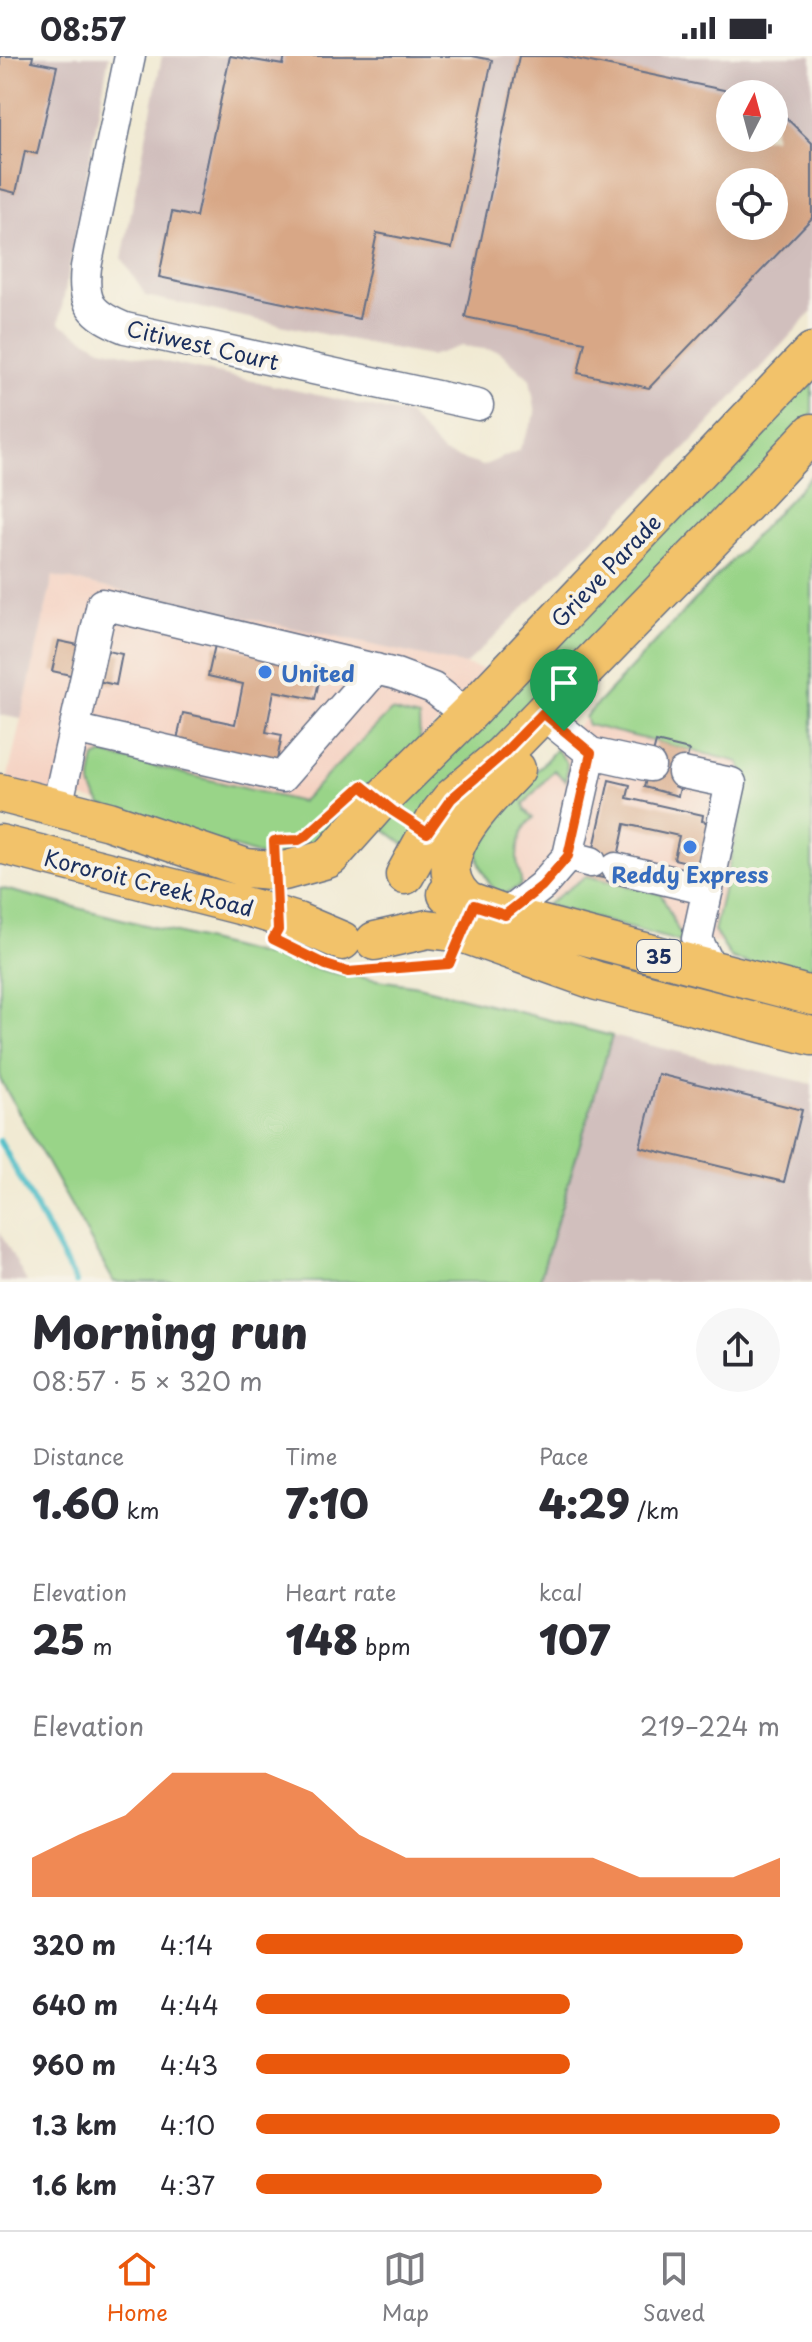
<!DOCTYPE html>
<meta charset="utf-8">
<style>
body{margin:0;font-family:"Playpen Sans",sans-serif;background:#f7f7f7;color:#2b2b33;height:100vh;display:flex;flex-direction:column;font-size:30px;white-space:nowrap}
*{box-sizing:border-box;margin:0}
p{font-size:26px;color:#7c7c81}
.icon{flex:none;width:44px;height:44px;fill:none;stroke:currentColor;stroke-width:2;stroke-linecap:round;stroke-linejoin:round}
.map{position:relative;height:1226px;overflow:hidden}
.side{display:flex;flex-direction:column;background:#fff;flex:1}
.side>*{flex:none}
.needle{width:52px;rotate:6deg}
.buttons{position:absolute;left:716px;top:24px;display:grid;gap:16px}
.buttons a{display:grid;place-items:center;width:72px;height:72px;border-radius:50%;background:#fff;box-shadow:0 8px 32px #0002;font-size:40px}
.pin{position:absolute;display:grid;place-items:center;width:68px;height:68px;color:#fff;margin:-82px -34px;border-radius:50% 50% 50% 0;rotate:-45deg;box-shadow:0 0 8px #0007}
.pin .icon{rotate:45deg}
.round{display:grid;place-items:center;flex:none;width:84px;height:84px;border-radius:42px;background:#f7f7f7}
.headline{display:flex;align-items:center;justify-content:space-between;height:136px;padding:0 32px}
h1{font-size:44px;font-weight:800;line-height:60px}
.metrics{display:grid;grid-template-columns:repeat(3,1fr);gap:12px;height:136px;padding:8px 32px}
.metrics div{display:grid;align-content:center}
.metrics b{font-size:40px;font-weight:800}
.metrics small{font-size:22px;font-weight:400}
.metrics p{font-size:22px}
.chart{height:224px;padding:16px 32px}
.chart p{display:flex;justify-content:space-between}
.chart svg{width:100%;height:144px;margin-top:8px;fill:#ea580c;opacity:.7}
ul{padding:0 32px;list-style:none;font-size:26px}
li{display:grid;grid-template-columns:128px 96px 1fr;align-items:center;height:60px}
li i{height:20px;border-radius:10px;background:#ea580c}
.status{display:flex;justify-content:space-between;align-items:center;height:56px;padding:0 40px;background:#fff;direction:ltr}
.status svg{height:22px;fill:currentColor}
.menu{display:flex;justify-content:space-around;align-items:center;height:112px;border-top:2px solid #e1e1e2;background:#fff;font-size:22px;color:#7c7c81}
.menu a{display:grid;justify-items:center;gap:4px}
.menu .on{color:#ea580c}
.map>svg:first-child{display:block}
.built{fill:#f5d2c2}
.industrial{fill:#d1bfbd;fill-rule:evenodd}
.green{fill:#99d488;stroke:#5a8273;stroke-width:2}
.lines{fill:none;stroke-linecap:round;stroke-linejoin:round}
.stream{stroke:#52bfc9;stroke-width:6}
.building{fill:#d8a786;fill-rule:evenodd}
.minor-casing{stroke:#667087;stroke-width:33}
.major-casing{stroke:#667087;stroke-width:41}
.path{stroke:#667087;stroke-width:4;stroke-dasharray:6 6;stroke-linecap:butt}
.minor{stroke:#fff;stroke-width:30}
.major{stroke:#f2c26a;stroke-width:38}
.route-casing{stroke:#fff;stroke-width:16}
.route{stroke:#ea580c;stroke-width:10}
.shop-dot{fill:#3f7fe0;stroke:#f7f3e8;stroke-width:3}
.labels{text-anchor:middle;dominant-baseline:central;stroke-width:8;stroke-linejoin:round;paint-order:stroke}
.shield{fill:#f7f3e8;stroke:#5d6a87;stroke-width:2}
.shield-label{font-size:20px;font-weight:bold;fill:#1b2f5e}
.street-label{font-size:22px;fill:#1b2f5e;stroke:#f7f3e8}
.shop-label{font-size:22px;font-weight:bold;fill:#366cbe;stroke:#f7f3e8;text-anchor:start}
</style>
<div class="status"><b>08:57</b><svg viewBox="0 0 49 12"><path d="M0 12V9h3v3zM5 12V6h3v6zM10 12V3h3v9zM15 12V0h3v12zM26 1h20v11H26zM47 4h2v5h-2z"/></svg></div>
<div class="map">
<svg width="812" height="1226" viewBox="0 0 812 1226">
<rect width="100%" height="100%" fill="#f7f3e8"/>
<filter id="ink" filterUnits="userSpaceOnUse"><feTurbulence type="fractalNoise" baseFrequency=".0125" numOctaves="2"/><feDisplacementMap in="SourceGraphic" scale="16" xChannelSelector="R" yChannelSelector="G"/><feConvolveMatrix kernelMatrix="1 2 1 2 8 2 1 2 1" color-interpolation-filters="sRGB"/></filter>
<filter id="wash" filterUnits="userSpaceOnUse"><feTurbulence type="fractalNoise" baseFrequency=".006" numOctaves="4" result="noise"/><feDisplacementMap in="SourceGraphic" scale="32" xChannelSelector="R" yChannelSelector="G"/><feGaussianBlur stdDeviation="1.8" result="paint"/><feColorMatrix in="noise" values="0 0 0 0 0 0 0 0 0 0 0 0 0 0 0 0 0 1.4 0 .05"/><feComposite in="paint" operator="in"/></filter>
<g filter="url(#wash)">
<rect width="100%" height="100%" fill="#f1ead3"/>
<path class="built" d="M53 520 489 614 316 794 7 725Z
M585 661 745 700 760 723 733 891 509 831 484 784Z"/>
<path class="industrial" d="M0 0H109L59 267 101 292 409 359 443 397 483 410 519 394 536 358 530 323 499 295 461 290 430 300 402 295 146 240 122 203 162 0H812V256L688 390 465 609 53 520 21 663 0 659ZM730 38H774V82H730ZM730 126H774V170H730Z
M612 980 812 1028V1226H539Z
M0 1176 27 1226H0Z"/>
<path class="green" d="M812 316V359L406 790 381 771Z
M812 419V922L732 903 714 875 748 725 739 706 588 669 585 661Z
M391 655 419 662 420 688 316 794 265 801 102 749C87 730 90 725 95 702L103 698 301 746Z
M556 693 567 707 566 725 554 714 524 748 525 754 533 762C520 773 515 794 518 811 519 819 523 821 520 830L501 840C487 828 473 803 479 784 485 768 542 710 556 693Z
M586 820 661 838 684 887 546 849Z
M0 832 333 917 418 930 612 980 539 1226H114L0 1023Z"/>
<g class="lines">
<path class="stream" d="M0 1085 76 1226"/>
</g>
<g id="blocks">
<path class="building" d="M0 0H33L32 5 57 10 37 98 25 95 16 137 0 133Z
M230 0 283 9 285 0H472L492 4 452 192 377 177 359 263 159 221 172 156 196 161Z
M519 0H562L738 37 730 38V82H774V50L812 87V162L649 332 578 317 585 286 465 261ZM730 126H774V170H730Z
M59 585 122 598 116 629 52 615Z
M215 589 322 612 315 643 274 635 266 676 282 679 276 709 176 688 183 657 235 668 243 628 208 620Z
M656 686 689 694 678 740 644 731Z
M609 724 630 729 627 742 703 759 702 765 710 767 700 809 674 803 679 780 625 768 613 824 588 819Z
M658 1018 802 1054 784 1126 640 1091Z"/>
</g>
</g>
<g filter="url(#ink)">
<use href="#blocks" fill-opacity="0" stroke="#667087" stroke-width="2"/>
<g class="lines">
<g class="minor-casing">
<path id="minor" d="M130 0 86 211C82 248 91 258 125 272L478 349
M555 668 591 697 650 710
M74 673 282 721 376 613
M591 697 568 800 591 806
M683 717 731 727 697 883 712 914
M57 751 102 548 396 618 433 632 467 659
M616 812 708 834
M505 859 542 830 568 800"/>
</g>
<g class="major-casing">
<path id="major" d="M0 737 109 765 246 812 284 815 327 803
M0 788 255 853 297 866 342 885
M330 801 380 745 467 659 812 296
M405 819 437 761 451 743 502 699 726 469 812 377
M447 838 505 859 812 940
M470 847C416 807 489 743 516 713
M375 885 428 873 462 877 597 925 812 980"/>
</g>
<path class="path" d="M389 914 449 908 450 905
M342 915H373"/>
<use href="#minor" class="minor"/>
<use href="#major" class="major"/>
</g>
</g>
<g class="lines" filter="url(#ink)">
<g class="route-casing">
<path id="route" d="M543 657 591 697 568 800 542 830 505 859 474 849 449 908 348 916 326 909 273 883 278 874 274 785 299 784 306 780 362 730 393 755 427 777 451 743 502 699Z"/>
</g>
<use href="#route" class="route"/>
</g>
<g class="shop-dot">
<circle cx="265" cy="616" r="8"/>
<circle cx="690" cy="791" r="8"/>
</g>
<g class="labels">
<rect class="shield" x="637" y="884" width="44" height="32" rx="6"/>
<g class="shield-label">
<text x="659" y="900">35</text>
</g>
<g class="street-label">
<text transform="translate(203 288) rotate(13)">Citiwest Court</text>
<text transform="translate(605 514) rotate(-46)">Grieve Parade</text>
<text transform="translate(149 826) rotate(14)">Kororoit Creek Road</text>
</g>
<g class="shop-label">
<text x="281" y="616">United</text>
<text x="690" y="817" text-anchor="middle">Reddy Express</text>
</g>
</g>
</svg>
<div class="buttons">
<a><svg class="needle" viewBox="-14 -14 28 28"><path d="M0-13l5 13h-10z" fill="#e53935"/><path d="M0 13l5-13h-10z" fill="#7c7c81"/></svg></a>
<a><svg class="icon" aria-label="locate" viewBox="0 0 24 24"><circle cx="12" cy="12" r="6"/><path d="M12 2v4M12 18v4M2 12h4M18 12h4"/></svg></a>
</div>
<div class="pin" style="left:564px;top:675px;background:#1e9e55"><svg class="icon" aria-label="arrive" viewBox="0 0 24 24"><path d="M6 21V4h12l-3 4 3 4H6"/></svg></div>
</div>
<section class="side">
<div class="headline"><div><h1>Morning run</h1><p>08:57 · 5 × 320 m</p></div><a class="round"><svg class="icon" aria-label="share" viewBox="0 0 24 24"><path d="M12 15V3M7 8l5-5 5 5M5 13v7h14v-7"/></svg></a></div>
<div class="metrics">
<div><p>Distance</p><b>1.60<small> km</small></b></div>
<div><p>Time</p><b>7:10</b></div>
<div><p>Pace</p><b>4:29<small> /km</small></b></div>
</div>
<div class="metrics">
<div><p>Elevation</p><b>25<small> m</small></b></div>
<div><p>Heart rate</p><b>148<small> bpm</small></b></div>
<div><p>kcal</p><b>107</b></div>
</div>
<div class="chart"><p><span>Elevation</span>219–224 m</p>
<svg viewBox="0 0 160 44" preserveAspectRatio="none"><path d="M0 44V32L10 25L20 19L30 6L40 6L50 6L60 12L70 25L80 32L90 32L100 32L110 32L120 32L130 38L140 38L150 38L160 32V44z"/></svg>
</div>
<ul>
<li><b>320 m</b>4:14<i style="width:93%"></i></li>
<li><b>640 m</b>4:44<i style="width:60%"></i></li>
<li><b>960 m</b>4:43<i style="width:60%"></i></li>
<li><b>1.3 km</b>4:10<i style="width:100%"></i></li>
<li><b>1.6 km</b>4:37<i style="width:66%"></i></li>
</ul>
</section>
<nav class="menu">
<a class="on"><svg class="icon" aria-label="home" viewBox="0 0 24 24"><path d="M3 11l9-7 9 7M6 9v11h12V9"/></svg>Home</a>
<a><svg class="icon" aria-label="map" viewBox="0 0 24 24"><path d="M3 6l6-2 6 2 6-2v14l-6 2-6-2-6 2zM9 4v14M15 6v14"/></svg>Map</a>
<a><svg class="icon" aria-label="saved" viewBox="0 0 24 24"><path d="M7 4h10v16l-5-4-5 4z"/></svg>Saved</a>
</nav>
